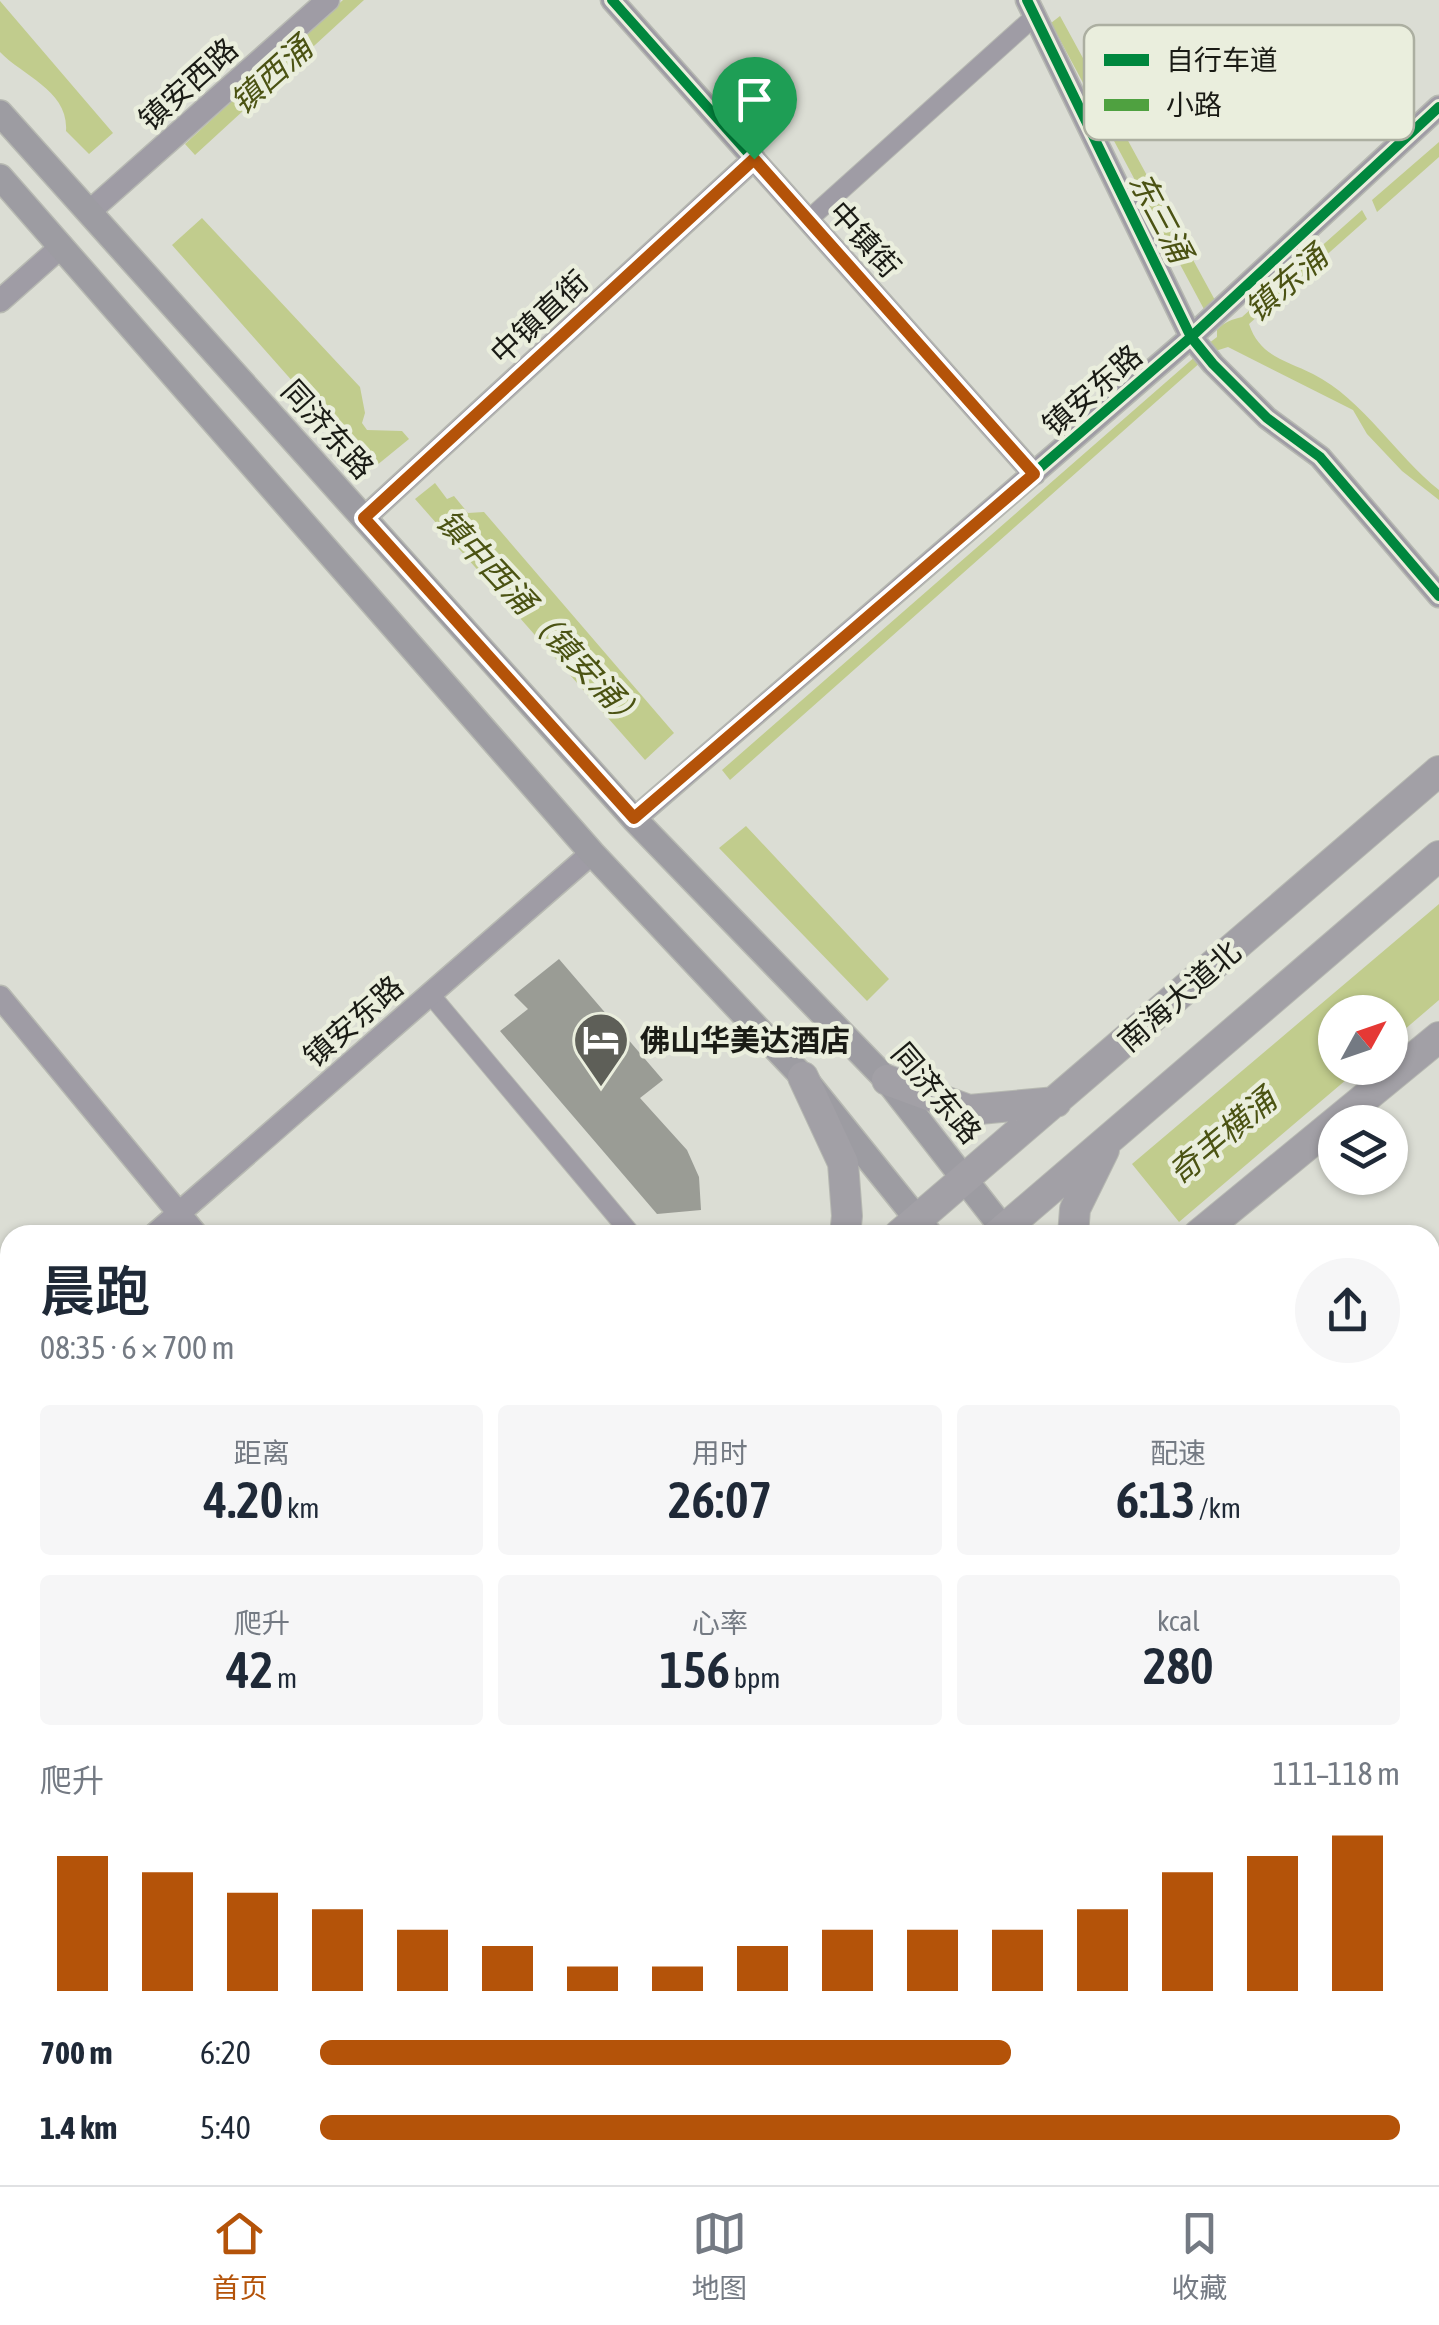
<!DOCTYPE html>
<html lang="zh">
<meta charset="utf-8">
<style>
body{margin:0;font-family:"Asap Condensed","Noto Sans SC",sans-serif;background:#f6f6f7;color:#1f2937;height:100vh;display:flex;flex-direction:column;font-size:38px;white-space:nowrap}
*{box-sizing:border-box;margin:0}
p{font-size:32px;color:#747a83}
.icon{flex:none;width:55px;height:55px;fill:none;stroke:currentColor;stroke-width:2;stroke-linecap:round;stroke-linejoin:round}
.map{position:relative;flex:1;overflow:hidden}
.details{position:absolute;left:0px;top:1225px;width:1440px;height:960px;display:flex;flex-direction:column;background:#fff;border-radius:30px 30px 0 0;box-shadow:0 2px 8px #0004}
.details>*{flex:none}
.needle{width:65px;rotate:50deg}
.controls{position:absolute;left:1318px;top:995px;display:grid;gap:20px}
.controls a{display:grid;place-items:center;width:90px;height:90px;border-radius:50%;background:#fff;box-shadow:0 2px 8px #0004;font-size:50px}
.pin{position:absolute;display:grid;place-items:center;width:85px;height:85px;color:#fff;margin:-102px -42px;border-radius:50% 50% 50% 0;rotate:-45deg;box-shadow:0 0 10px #0007}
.pin .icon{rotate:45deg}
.round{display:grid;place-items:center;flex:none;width:105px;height:105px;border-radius:52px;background:#f6f6f7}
.headline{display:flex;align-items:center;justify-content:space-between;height:170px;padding:0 40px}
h1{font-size:55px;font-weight:600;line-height:75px}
.metrics{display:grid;grid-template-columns:repeat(3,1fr);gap:15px;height:170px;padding:10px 40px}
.metrics div{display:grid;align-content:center;border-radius:10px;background:#f6f6f7;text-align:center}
.metrics b{font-size:50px;font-weight:600}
.metrics small{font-size:28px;font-weight:400}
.metrics p{font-size:28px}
.chart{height:280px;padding:20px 40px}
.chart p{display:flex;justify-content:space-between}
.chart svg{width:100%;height:180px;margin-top:10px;stroke:#b45309;stroke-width:6}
ul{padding:0 40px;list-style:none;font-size:32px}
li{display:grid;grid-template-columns:160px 120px 1fr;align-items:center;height:75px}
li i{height:25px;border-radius:12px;background:#b45309}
.dock{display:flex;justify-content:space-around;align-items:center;height:140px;border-top:2px solid #e0e1e3;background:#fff;font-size:28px;color:#747a83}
.dock a{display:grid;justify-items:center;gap:5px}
.dock .active{color:#b45309}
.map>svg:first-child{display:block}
.green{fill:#c6cca7}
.water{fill:#c1cc8d}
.building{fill:#9a9c95}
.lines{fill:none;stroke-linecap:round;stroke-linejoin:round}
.service-casing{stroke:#b7b9b2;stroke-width:11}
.minor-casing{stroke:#b7b9b2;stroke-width:20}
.tertiary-casing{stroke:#b7b9b2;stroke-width:25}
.secondary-casing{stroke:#b7b9b2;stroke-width:28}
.trunk-casing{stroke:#b7b9b2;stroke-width:32}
.path{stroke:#a0a0a3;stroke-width:4;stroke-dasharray:8 5;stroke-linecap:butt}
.service{stroke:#9f9ca5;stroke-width:9}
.minor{stroke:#9f9ca5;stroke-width:18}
.tertiary{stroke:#9f9ca5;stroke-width:22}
.secondary{stroke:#9d9ca2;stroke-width:25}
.trunk{stroke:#a2a0a6;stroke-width:30}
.quiet{stroke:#4fa140;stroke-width:8;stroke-dasharray:15 8;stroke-linecap:butt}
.cycleway-casing{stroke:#eaeedd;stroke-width:16}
.cycleway{stroke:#00873e;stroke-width:10}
.route-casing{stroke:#fff;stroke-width:20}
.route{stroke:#b45309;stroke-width:12}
.labels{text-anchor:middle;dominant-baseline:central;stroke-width:9;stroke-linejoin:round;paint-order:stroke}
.street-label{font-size:30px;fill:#1a1b15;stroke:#eaeedd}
.poi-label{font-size:30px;font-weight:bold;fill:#1a1b15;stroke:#eaeedd;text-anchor:start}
.water-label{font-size:32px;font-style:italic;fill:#4b5313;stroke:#eaeedd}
.key{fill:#eaeedd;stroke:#acafa1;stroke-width:2.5}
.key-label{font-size:28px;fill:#1a1b15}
</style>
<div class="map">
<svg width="1439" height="2185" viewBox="0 0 1439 2185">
<rect width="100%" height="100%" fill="#dbddd4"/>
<path class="green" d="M1430 2162 1439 2173V2185H1280L1272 2175H1430Z
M569 2175H795L804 2185H577Z"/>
<path class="water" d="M343 0H364L195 155 185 144Z
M0 1 113 133 89 154 66 131C69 91 23 76 0 52Z
M1060 16 1216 302 1206 313 1051 23Z
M1439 142V157L1377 212 1372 200Z
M1362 210 1367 219 1249 324C1260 357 1286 360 1313 374 1364 400 1395 455 1439 490V500L1402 471 1367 434 1353 410 1228 347 1209 353 1204 347 1217 337V330C1226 321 1231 320 1242 317Z
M202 218 360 387 365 413 362 423 367 430 402 431 409 439 371 470 172 245Z
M1197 355 1202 361 730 780 722 770Z
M435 483 447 499 454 496 468 513 484 512 674 733 645 760 415 499Z
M746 826 889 979 867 1001 719 848Z
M1439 904V1000L1390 1042V1012H1335V1068H1360L1179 1222 1132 1164Z"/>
<path class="building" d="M559 959 663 1080 640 1098 687 1150 699 1177 701 1210 657 1214 500 1031 528 1009 514 995Z"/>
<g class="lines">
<g class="service-casing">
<path id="service" d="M1430 1394 1439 1404"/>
</g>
<g class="minor-casing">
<path id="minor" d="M808 220 1035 16
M430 994 632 1235
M975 2175 984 2185
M1024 2175 1032 2185"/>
</g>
<g class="tertiary-casing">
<path id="tertiary" d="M612 0 1034 474
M1027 0 1191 337 1213 364 1267 418 1320 457 1439 596
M89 212 328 0
M0 301 62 246
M364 518 754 159
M634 819 1191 337 1439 107
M0 997 197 1235
M154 1235 592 853
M0 1369 10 1360"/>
</g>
<g class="secondary-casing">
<path id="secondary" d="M0 113 634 819 887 1080 1008 1235
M0 177 592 853 803 1077 930 1235
M1430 1704 1439 1715
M1430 1788 1439 1797"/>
</g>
<g class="trunk-casing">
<path id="trunk" d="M803 1077 843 1163 847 1216 845 1235
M887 1080 969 1110 1056 1102
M899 1235 1439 771
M997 1235 1439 856
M1073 1235 1075 1209 1104 1150
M1198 1235 1439 1037
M0 2013 10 2005
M0 2083 10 2074
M9 2185 7 2172 10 2140"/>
</g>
<path class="path" d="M0 1329 10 1333"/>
<use href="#service" class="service"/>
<use href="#minor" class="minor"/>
<use href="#tertiary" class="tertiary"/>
<use href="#secondary" class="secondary"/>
<use href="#trunk" class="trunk"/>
<path class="quiet" d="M975 2175 984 2185
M1024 2175 1032 2185"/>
<g class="cycleway-casing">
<path id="cycleway" d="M612 0 1034 474
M1027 0 1191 337 1213 364 1267 418 1320 457 1439 596
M634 819 1191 337 1439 107"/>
</g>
<use href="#cycleway" class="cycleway"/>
</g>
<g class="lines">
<g class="route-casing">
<path id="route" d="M754 159 1034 474 634 818 364 518Z"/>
</g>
<use href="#route" class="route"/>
</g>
<defs>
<g id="hotel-pin" transform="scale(2.875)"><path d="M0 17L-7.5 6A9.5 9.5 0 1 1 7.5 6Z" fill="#5e5f58" stroke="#eaeedd"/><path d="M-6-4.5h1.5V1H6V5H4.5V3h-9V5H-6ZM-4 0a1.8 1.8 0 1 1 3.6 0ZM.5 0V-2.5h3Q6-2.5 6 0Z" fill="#fff"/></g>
</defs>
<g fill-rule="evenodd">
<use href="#hotel-pin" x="601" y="1040"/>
</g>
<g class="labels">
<g class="street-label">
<text transform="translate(188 84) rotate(-42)">镇安西路</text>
<text transform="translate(865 239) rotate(48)">中镇街</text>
<text transform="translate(539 317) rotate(-43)">中镇直街</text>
<text transform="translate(1092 390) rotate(-41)">镇安东路</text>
<text transform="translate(328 429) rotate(48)">同济东路</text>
<text transform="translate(1179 996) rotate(-41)">南海大道北</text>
<text transform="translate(353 1021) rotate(-41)">镇安东路</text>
<text transform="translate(937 1093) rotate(50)">同济东路</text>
</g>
<g class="poi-label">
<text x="640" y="1040">佛山华美达酒店</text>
</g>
<g class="water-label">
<text transform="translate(271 75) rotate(-42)">镇西涌</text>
<text transform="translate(1161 217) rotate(62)">东三涌</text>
<text transform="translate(1286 283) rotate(-41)">镇东涌</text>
<text transform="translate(541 620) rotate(47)">镇中西涌（镇安涌）</text>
<text transform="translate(1222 1136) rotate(-40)">奇丰横涌</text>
</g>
</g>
<rect x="1084" y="25" width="330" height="115" rx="15" class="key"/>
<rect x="1104" y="54" width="45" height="12" fill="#00873e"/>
<rect x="1104" y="99" width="45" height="12" fill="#4fa140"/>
<g class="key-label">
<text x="1166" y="70">自行车道</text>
<text x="1166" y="115">小路</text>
</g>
</svg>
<div class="controls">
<a><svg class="needle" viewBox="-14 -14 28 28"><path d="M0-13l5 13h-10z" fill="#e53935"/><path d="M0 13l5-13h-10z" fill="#747a83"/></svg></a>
<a><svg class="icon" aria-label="layers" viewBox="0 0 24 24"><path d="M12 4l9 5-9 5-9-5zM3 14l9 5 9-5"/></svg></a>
</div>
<div class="pin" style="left:754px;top:159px;background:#1e9e55"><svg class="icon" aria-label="arrive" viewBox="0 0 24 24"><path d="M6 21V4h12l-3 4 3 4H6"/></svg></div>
<section class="details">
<div class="headline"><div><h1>晨跑</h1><p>08:35 · 6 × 700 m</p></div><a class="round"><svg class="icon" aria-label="share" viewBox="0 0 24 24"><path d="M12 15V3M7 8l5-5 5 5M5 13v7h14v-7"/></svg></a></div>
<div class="metrics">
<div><p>距离</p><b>4.20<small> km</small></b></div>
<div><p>用时</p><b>26:07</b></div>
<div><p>配速</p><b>6:13<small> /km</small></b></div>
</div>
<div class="metrics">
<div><p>爬升</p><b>42<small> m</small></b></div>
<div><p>心率</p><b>156<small> bpm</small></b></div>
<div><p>kcal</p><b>280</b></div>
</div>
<div class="chart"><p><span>爬升</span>111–118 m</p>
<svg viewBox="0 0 160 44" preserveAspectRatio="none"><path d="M5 44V11M15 44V15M25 44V20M35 44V24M45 44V29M55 44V33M65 44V38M75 44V38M85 44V33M95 44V29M105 44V29M115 44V29M125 44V24M135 44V15M145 44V11M155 44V6"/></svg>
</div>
<ul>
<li><b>700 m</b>6:20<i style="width:64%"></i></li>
<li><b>1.4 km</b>5:40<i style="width:100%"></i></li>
</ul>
</section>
</div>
<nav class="dock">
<a class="active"><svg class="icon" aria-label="home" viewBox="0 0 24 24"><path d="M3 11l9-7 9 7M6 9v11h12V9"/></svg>首页</a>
<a><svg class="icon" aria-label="map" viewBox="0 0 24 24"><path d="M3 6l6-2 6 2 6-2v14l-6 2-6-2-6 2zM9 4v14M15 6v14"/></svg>地图</a>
<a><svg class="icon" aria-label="saved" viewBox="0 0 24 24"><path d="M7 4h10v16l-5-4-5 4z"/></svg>收藏</a>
</nav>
